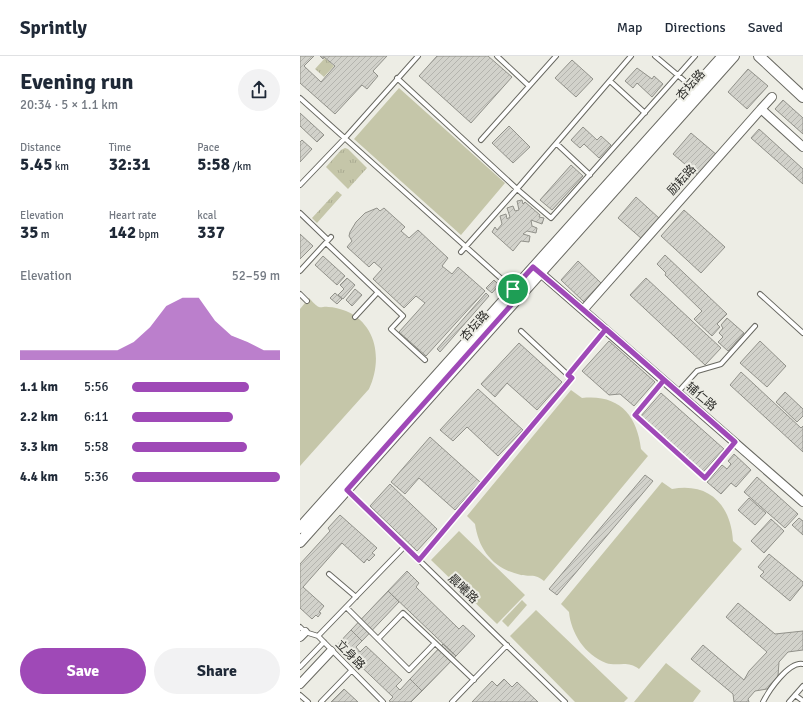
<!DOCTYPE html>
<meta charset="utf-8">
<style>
body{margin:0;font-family:Signika,"Noto Sans SC",sans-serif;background:#f2f2f3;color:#1f2937;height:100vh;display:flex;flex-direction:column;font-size:15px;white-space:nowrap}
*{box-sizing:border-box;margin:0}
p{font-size:13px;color:#747a83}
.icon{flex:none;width:22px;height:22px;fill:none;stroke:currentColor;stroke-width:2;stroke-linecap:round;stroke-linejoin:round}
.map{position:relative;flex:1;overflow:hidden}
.sheet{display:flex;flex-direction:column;background:#fff;width:300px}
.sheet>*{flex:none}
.pin{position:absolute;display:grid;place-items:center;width:34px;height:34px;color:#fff;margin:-17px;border:2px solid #fff;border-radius:50%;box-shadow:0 1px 4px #0007}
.round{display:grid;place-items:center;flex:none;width:42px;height:42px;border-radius:21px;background:#f2f2f3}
.summary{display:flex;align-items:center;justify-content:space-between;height:68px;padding:0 20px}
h1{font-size:22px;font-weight:700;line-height:30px}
.figures{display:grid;grid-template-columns:repeat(3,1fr);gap:6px;height:68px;padding:4px 20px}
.figures div{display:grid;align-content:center}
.figures b{font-size:17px;font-weight:700}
.figures small{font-size:11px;font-weight:400}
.figures p{font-size:11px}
.chart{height:112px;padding:8px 20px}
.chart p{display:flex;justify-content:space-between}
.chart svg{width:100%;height:72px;margin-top:4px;fill:#9f49b7;opacity:.7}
.action{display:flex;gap:8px;margin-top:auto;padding:8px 20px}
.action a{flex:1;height:46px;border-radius:24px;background:#9f49b7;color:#fff;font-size:16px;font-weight:700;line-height:46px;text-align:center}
.action a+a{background:#f2f2f3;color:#1f2937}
ul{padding:0 20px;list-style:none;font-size:13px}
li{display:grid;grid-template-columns:64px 48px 1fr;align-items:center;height:30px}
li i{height:10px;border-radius:5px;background:#9f49b7}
header{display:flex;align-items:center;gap:24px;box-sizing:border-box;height:56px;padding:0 20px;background:#fff;border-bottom:1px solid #e0e1e3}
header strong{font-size:19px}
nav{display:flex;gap:22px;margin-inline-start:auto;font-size:14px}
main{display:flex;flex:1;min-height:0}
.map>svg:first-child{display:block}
.grass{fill:url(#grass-tufts)}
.garden{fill:#c5c6a9}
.building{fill:url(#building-hatch);stroke:#91918a}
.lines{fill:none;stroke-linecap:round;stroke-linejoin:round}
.service-casing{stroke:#696962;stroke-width:6}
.minor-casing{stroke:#696962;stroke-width:10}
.tertiary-casing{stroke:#696962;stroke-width:12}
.service{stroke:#fff;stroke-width:4}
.minor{stroke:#fff;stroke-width:8}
.tertiary{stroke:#fff;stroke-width:10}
.route-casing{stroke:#fff;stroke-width:8}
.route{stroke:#9f49b7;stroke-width:5}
.labels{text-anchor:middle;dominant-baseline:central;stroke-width:4;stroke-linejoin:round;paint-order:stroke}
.street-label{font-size:12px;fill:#2c2c29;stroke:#edede5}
</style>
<header>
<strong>Sprintly</strong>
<nav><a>Map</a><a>Directions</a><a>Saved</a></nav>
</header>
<main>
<section class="sheet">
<div class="summary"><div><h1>Evening run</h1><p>20:34 · 5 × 1.1 km</p></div><a class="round"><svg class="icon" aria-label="share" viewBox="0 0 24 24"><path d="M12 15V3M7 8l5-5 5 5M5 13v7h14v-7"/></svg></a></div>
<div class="figures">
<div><p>Distance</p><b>5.45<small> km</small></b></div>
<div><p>Time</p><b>32:31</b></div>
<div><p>Pace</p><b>5:58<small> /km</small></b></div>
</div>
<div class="figures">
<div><p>Elevation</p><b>35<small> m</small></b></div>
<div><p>Heart rate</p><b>142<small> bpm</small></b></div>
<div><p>kcal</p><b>337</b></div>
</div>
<div class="chart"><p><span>Elevation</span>52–59 m</p>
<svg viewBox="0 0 160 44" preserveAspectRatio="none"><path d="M0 44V38L10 38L20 38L30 38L40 38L50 38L60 38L70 33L80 24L90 11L100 6L110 6L120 20L130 29L140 33L150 38L160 38V44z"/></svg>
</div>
<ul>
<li><b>1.1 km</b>5:56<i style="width:79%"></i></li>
<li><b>2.2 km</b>6:11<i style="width:68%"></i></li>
<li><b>3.3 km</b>5:58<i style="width:78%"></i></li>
<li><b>4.4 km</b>5:36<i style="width:100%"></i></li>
</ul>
<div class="action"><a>Save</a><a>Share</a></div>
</section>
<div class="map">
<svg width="503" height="646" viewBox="0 0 503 646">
<defs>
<pattern id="grass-tufts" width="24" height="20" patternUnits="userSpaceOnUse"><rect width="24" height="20" fill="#c5c6a9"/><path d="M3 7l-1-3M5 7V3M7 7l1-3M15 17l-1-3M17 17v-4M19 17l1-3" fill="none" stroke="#a9aa91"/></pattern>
<pattern id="building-hatch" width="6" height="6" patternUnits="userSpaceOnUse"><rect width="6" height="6" fill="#d2d2cb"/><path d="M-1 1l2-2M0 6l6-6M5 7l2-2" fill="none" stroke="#b4b4ae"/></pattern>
</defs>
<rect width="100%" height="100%" fill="#edede5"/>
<path class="grass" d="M25 2 34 10 24 21 15 13Z
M45 92 48 93 67 112 48 133 26 111 41 94Z
M37 135 42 139 17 167 12 162Z"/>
<path class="garden" d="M99 32 205 127 161 179 54 83Z
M9 242C12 245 16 250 19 251 21 252 25 250 28 251 34 251 40 253 46 255 78 269 82 305 69 333L0 410V253Z
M271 334 282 342C319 338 337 359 341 393L348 400 244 525C234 517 232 521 221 519 194 513 179 495 175 468L167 460Z
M362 426 372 433C409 426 431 449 433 485L442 493 339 613C327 604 318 611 306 607 285 599 271 577 269 556L261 548Z
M159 475 225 539 197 568 131 504Z
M222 544 227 549 208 571 202 565Z
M236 554 328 642 324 646H275L210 580Z
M366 607 401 635 393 646H334Z"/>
<path class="building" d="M0 0H14L4 10 21 26 35 10 24 1 23 3 20 0H87L73 15 78 20 67 33 62 29 35 58 0 27Z
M137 0H188L212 21 171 67 119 20Z
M272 4 293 23 276 41 255 22Z
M337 12 352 23 354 20 363 28 352 41 337 27 333 32 325 25Z
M448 13 468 30 447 53 428 36Z
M483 44 503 62V78L475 53Z
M0 57 24 79 17 86 0 70Z
M209 70 230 91 213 107 192 87Z
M283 71 297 84 301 80 311 89 299 102 284 88 280 92 271 84Z
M459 73 503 113V128L451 82Z
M391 77 417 99 399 120 373 98Z
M2 84 12 93 0 106V86Z
M271 109 283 120 252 154 240 144Z
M336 141 360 163 342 183 318 162Z
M222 144 223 148 225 146 240 159 239 161 244 162 242 168 231 164 232 170 237 172 236 177 227 175 223 178 230 180 229 186 221 185 213 195 192 176 195 171 197 174 202 168 200 160 206 158 207 163 210 161 207 152 213 150 215 155 219 154 217 145Z
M77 152 80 155 84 152 105 171 101 175 109 182 118 174 148 202 142 210 152 218 158 211 185 235 126 300 99 276 125 247 116 240 104 252 73 223 82 213 74 206 69 211 47 191 52 185 49 180 50 176 56 166 65 157Z
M384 154 425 191 401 217 361 180Z
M0 178 13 190 0 203Z
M365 199 427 258 417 268 420 271 412 280 394 263 402 255 365 219 366 217 357 208Z
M23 200 45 220 37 229 15 209Z
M278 205 301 227 284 246 261 224Z
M47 222 55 229 43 243 38 239 44 233 40 229Z
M346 222 421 292 405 309 330 239Z
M194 224 199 229 192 237 186 232Z
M55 233 62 239 52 250 46 244Z
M35 237 42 243 37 248 30 242Z
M186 237 189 240 140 296 137 293Z
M427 262 444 277 428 295 418 286 423 281 419 277 423 272 421 269Z
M309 285 355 326 334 350 320 338 309 339 282 315Z
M460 285 486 310 467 331 440 307Z
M219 287 262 326 237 354 207 327 195 341 181 328Z
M441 316 501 372 503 370V396L430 329Z
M178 333 223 374 198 400 167 371 153 385 140 374Z
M485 336 503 353V360L497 366 476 346Z
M361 337 424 393 403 416 340 361Z
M130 381 180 426 155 454 119 422 105 438 91 426Z
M434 398 451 414 436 431 431 427 421 438 407 426 422 409 427 413 431 408 428 405Z
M345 419 353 425 257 539 249 533Z
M457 421 498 458 485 472 444 436Z
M90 428 137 473 117 495 70 450Z
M449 442 466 457 455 469 438 454Z
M40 459 77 492 72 497 75 499 69 505 67 503 64 507 42 487 3 531 24 550 19 556 21 557 18 561 16 559 12 563 0 552V508L30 475 28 472Z
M499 462 503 465V479L492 469Z
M471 463 484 475 464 497 451 485Z
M469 498 503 526V529L490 545 460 520 464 516 458 511Z
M107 515 119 527 116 531 159 573 163 569 175 580 156 600 88 535Z
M88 535 99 546 62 585 51 574Z
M438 547 475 578 503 575V594L488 596 479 606 478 620 467 633 455 635 448 643 449 646H434L433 638 391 603 403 589 444 624 449 615 467 596 426 561Z
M51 574 62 585 56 591 60 596 66 590 102 624 96 630 100 634 110 623 122 635 111 646H91L89 645 93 641 50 600 47 603 35 591Z
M143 588 156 600 122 635 110 623Z
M204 623 212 631 217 626 238 646H172L192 625 197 630Z
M44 633 58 646H31Z"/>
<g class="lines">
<g class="service-casing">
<path id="service" d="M197 0 229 30
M331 0 217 133 251 162 395 0
M355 0 393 32
M97 22 217 133 161 196
M310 25 345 57
M0 42 214 234
M181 84 256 0
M257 88 290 119
M0 129 45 82 118 0
M0 157 28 184
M26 187 103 260 91 273 125 304
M0 215 31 181
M0 238 7 245
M460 238 503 277
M55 261 78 236
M221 275 268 319
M364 325 335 359 405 422 435 386
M378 336 397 315 421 308 455 270
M47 434 265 646
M119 504 271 322 268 319 306 273
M29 518 56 541
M46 551 109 614 135 587 174 624
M0 571 5 576 18 580 83 646
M18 580 105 490
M78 583 103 557 135 587
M0 611 24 586
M0 639 8 646
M495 639 503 645
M21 646 51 615
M152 646 207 589
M463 646C469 634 489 605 503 608
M489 646 503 630"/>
</g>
<g class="minor-casing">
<path id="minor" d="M461 53 472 41
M237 214 503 446
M284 253 461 53 503 91
M0 581 5 576
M0 628 31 595"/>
</g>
<g class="tertiary-casing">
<path id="tertiary" d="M459 0 503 41
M0 472 423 0
M0 486 434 0"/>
</g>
<use href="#service" class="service"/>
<use href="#minor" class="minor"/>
<use href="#tertiary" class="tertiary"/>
</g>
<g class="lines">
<g class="route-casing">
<path id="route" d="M213 233 220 239 47 434 119 504 272 322 268 319 306 273 435 386 405 422 335 359 364 324C321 286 277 248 233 211L213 233"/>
</g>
<use href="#route" class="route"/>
</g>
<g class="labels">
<g class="street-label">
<text transform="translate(391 29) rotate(-48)">杏坛路</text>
<text transform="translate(382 124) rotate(-48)">励耘路</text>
<text transform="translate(175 270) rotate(-48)">杏坛路</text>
<text transform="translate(401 341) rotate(41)">辅仁路</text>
<text transform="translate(163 533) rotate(44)">晨曦路</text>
<text transform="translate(50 599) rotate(46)">立身路</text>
</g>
</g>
</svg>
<div class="pin" style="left:213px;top:233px;background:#1e9e55"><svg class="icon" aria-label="arrive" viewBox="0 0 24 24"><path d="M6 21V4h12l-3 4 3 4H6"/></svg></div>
</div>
</main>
